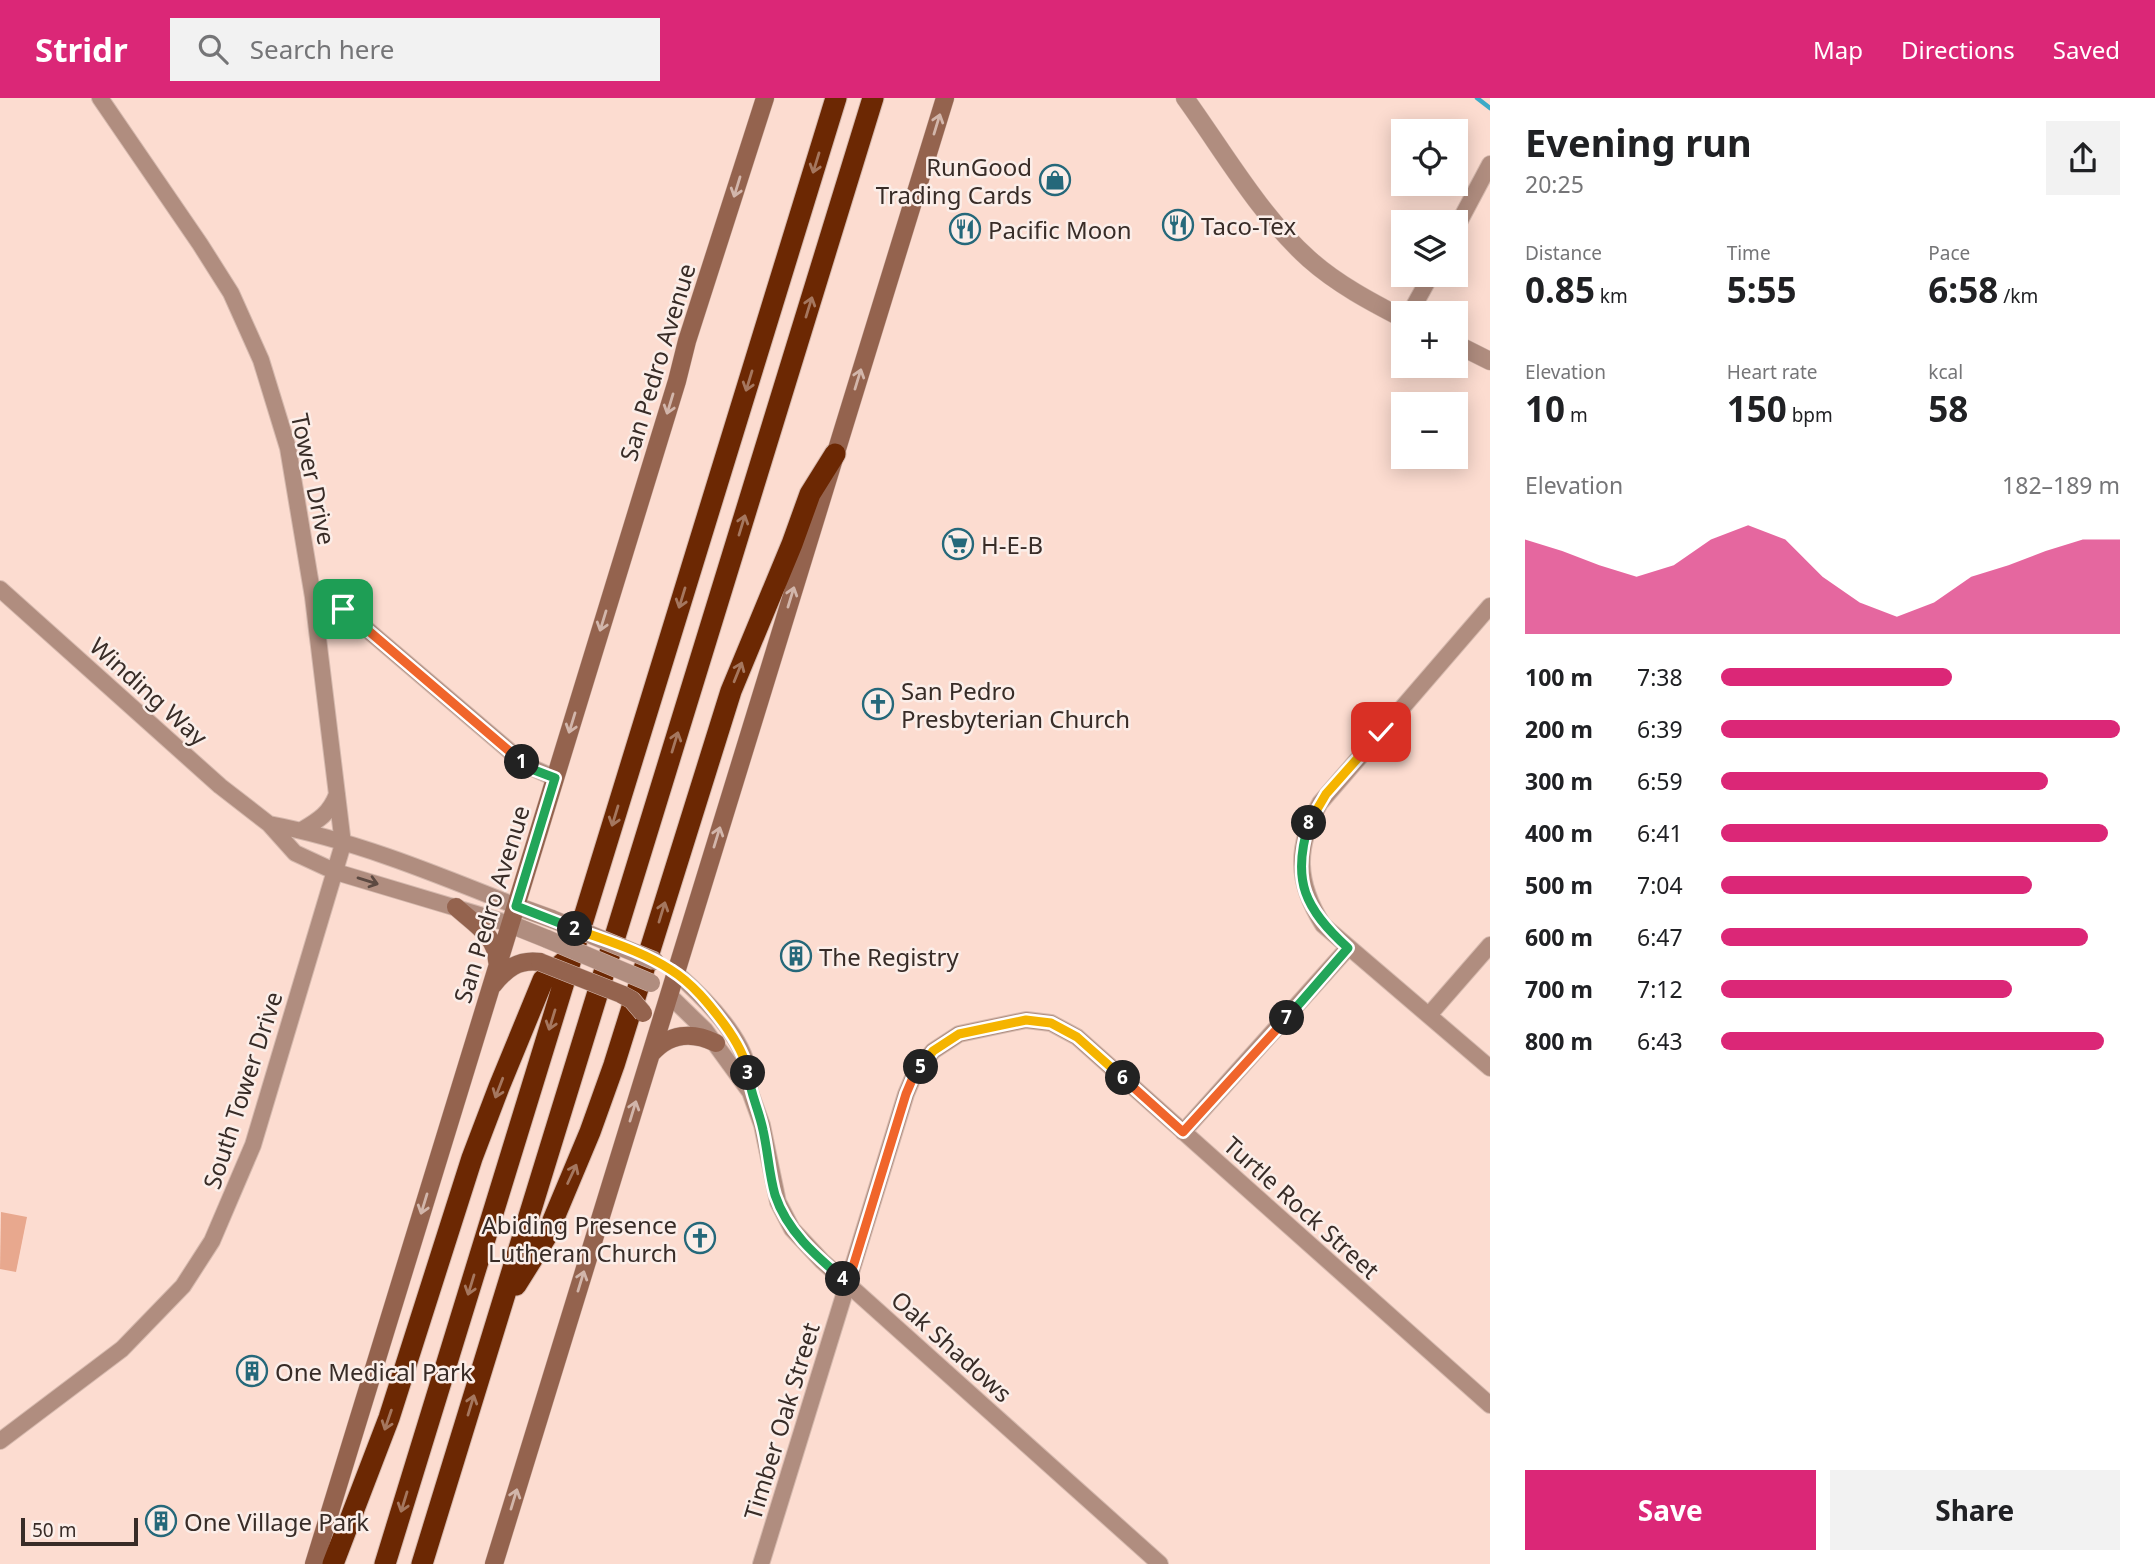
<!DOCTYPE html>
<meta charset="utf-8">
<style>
body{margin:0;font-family:"Noto Sans",sans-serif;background:#f2f2f2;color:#202124;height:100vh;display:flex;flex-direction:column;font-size:26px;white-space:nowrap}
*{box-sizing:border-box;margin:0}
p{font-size:23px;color:#757577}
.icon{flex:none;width:38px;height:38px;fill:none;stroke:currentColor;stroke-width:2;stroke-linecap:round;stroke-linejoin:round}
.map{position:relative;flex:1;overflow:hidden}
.details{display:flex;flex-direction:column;background:#fff;width:665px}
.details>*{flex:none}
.controls{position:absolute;left:1391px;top:21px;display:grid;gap:14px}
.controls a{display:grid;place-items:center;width:77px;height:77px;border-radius:0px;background:#fff;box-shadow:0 4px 18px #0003;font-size:35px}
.scale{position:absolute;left:21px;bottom:18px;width:117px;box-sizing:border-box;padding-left:7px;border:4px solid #382c27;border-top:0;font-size:19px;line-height:24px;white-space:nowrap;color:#382c27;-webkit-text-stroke:5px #fbeee9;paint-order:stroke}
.pin{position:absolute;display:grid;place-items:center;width:60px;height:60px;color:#fff;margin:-30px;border-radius:14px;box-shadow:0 4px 10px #0006}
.km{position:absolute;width:35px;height:35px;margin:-18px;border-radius:50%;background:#222;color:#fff;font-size:19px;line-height:35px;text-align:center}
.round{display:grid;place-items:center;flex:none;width:74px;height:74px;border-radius:0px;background:#f2f2f2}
.overview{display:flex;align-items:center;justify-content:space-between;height:119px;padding:0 35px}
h1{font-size:38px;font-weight:700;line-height:52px}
.metrics{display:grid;grid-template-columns:repeat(3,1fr);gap:10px;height:119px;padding:7px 35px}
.metrics div{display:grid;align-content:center}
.metrics b{font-size:35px;font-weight:700}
.metrics small{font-size:19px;font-weight:400}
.metrics p{font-size:19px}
.chart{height:196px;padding:14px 35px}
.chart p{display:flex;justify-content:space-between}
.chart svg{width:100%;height:126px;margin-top:7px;fill:#db2777;opacity:.7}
.action{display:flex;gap:14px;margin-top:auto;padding:14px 35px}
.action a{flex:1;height:80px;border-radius:0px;background:#db2777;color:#fff;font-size:28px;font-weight:700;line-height:80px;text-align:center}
.action a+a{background:#f2f2f2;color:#202124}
ul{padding:0 35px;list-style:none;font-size:23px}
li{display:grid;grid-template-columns:112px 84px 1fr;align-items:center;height:52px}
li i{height:18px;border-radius:9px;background:#db2777}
header{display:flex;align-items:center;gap:42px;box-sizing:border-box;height:98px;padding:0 35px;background:#db2777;color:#fff}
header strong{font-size:33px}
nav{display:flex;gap:38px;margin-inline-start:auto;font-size:24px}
.search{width:490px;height:63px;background:#f2f2f2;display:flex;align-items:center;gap:18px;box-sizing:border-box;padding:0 24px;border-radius:0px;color:#757577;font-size:26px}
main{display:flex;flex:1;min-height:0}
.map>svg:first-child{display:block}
.green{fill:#e8a88e}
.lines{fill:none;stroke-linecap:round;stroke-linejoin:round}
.stream{stroke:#3caac7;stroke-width:4.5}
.minor-casing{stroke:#d5b9ae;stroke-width:18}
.tertiary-casing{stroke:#d5b9ae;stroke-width:19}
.secondary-casing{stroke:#d5b9ae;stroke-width:19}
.motorway-casing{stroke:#d5b9ae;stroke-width:23}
.minor{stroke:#b08d7f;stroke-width:16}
.tertiary{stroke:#b08d7f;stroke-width:18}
.secondary{stroke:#94634e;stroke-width:18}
.motorway{stroke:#6c2803;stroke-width:21}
.tertiary-bridge-casing{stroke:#d5b9ae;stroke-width:19;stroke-linecap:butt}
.secondary-bridge-casing{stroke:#d5b9ae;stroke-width:19;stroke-linecap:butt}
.tertiary-bridge{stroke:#b08d7f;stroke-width:18}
.secondary-bridge{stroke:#94634e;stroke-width:18}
.oneway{stroke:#d2b6ab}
.oneway2{stroke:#a5775f}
.oneway3{stroke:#5c4941}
.split-1-casing{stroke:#fff;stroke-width:14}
.split-2-casing{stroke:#fff;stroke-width:14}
.split-3-casing{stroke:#fff;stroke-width:14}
.split-4-casing{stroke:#fff;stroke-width:14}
.split-5-casing{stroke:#fff;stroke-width:14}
.split-6-casing{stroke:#fff;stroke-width:14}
.split-7-casing{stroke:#fff;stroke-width:14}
.split-8-casing{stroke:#fff;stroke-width:14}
.split-9-casing{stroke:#fff;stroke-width:14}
.split-1{stroke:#f0652b;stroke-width:9}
.split-2{stroke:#22a559;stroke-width:9}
.split-3{stroke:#f5b400;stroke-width:9}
.split-4{stroke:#22a559;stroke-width:9}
.split-5{stroke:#f0652b;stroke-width:9}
.split-6{stroke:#f5b400;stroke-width:9}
.split-7{stroke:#f0652b;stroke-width:9}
.split-8{stroke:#22a559;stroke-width:9}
.split-9{stroke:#f5b400;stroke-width:9}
.labels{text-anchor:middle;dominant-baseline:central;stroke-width:5;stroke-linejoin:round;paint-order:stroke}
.poi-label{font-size:24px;fill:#382c27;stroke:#fbeee9;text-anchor:start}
.street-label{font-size:24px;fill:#382c27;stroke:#fbeee9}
</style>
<header>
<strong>Stridr</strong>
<div class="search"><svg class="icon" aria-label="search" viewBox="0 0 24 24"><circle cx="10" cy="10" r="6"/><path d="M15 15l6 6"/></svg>Search here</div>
<nav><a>Map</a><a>Directions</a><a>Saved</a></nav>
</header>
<main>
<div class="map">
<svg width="1490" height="1466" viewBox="0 0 1490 1466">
<rect width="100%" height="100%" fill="#fcdcd0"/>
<path class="green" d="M1 1114 27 1119 16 1174 0 1171Z"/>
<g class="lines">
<path class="stream" d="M1477 0 1490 10"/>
<g class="minor-casing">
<path id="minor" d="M1456 130 1490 66
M1410 215 1431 177
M0 491 220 688 269 726 295 755 336 774 510 826
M313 499 330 503 343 511 526 667 555 680
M1490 508 1320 705C1295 749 1296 784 1323 827L1490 970
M269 726C354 742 436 776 516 808
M302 732C319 722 330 715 337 696
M676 875C701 897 742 937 748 972 749 979 749 987 750 994
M669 897 705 932 750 994 762 1027 778 1104 792 1131 822 1163 1160 1466
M1429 917 1490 847
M1183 1034 1348 850
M0 1343 122 1251 183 1188 212 1143 253 1047 343 746 313 499 288 350 261 262 231 195 200 146 100 0
M761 1466 906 996 914 977 933 953 959 936 1026 922 1051 925 1077 939 1490 1307"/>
</g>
<g class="tertiary-casing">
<path id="tertiary" d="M1185 0C1224 54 1259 116 1309 161 1337 186 1371 204 1404 221
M1456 246 1490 263
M516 808 552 821
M510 826 547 841"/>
</g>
<g class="secondary-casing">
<path id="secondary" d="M456 809C473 825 497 838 497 863
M493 887C506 871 518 861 540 864
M651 956C669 935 692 933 716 945
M314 1466 677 283 687 243 765 0
M494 1466 945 0"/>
</g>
<g class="motorway-casing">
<path id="motorway" d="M516 1187 546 1139 590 1034 614 967 731 593 792 446 810 396 835 356
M333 1466 389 1320 472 1060 499 989 543 882 570 859
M385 1466 836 0
M422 1466 873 0"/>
</g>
<use href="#minor" class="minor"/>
<use href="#tertiary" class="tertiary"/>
<use href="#secondary" class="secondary"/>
<use href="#motorway" class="motorway"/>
<g class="tertiary-bridge-casing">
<path id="tertiary-bridge" d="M552 821 655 863
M547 841 651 885"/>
</g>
<g class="secondary-bridge-casing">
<path id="secondary-bridge" d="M540 864 621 896 632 902 643 915"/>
</g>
<use href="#tertiary-bridge" class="tertiary-bridge"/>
<use href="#secondary-bridge" class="secondary-bridge"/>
</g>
<defs><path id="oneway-shaft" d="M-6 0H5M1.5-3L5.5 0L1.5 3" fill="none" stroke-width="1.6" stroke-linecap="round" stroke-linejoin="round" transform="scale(1.75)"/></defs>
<g class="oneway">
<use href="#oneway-shaft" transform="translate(937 26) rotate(-73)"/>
<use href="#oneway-shaft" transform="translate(737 89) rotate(107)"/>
<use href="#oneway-shaft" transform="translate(858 281) rotate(-73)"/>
<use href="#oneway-shaft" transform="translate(670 306) rotate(107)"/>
<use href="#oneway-shaft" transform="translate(791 499) rotate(-73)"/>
<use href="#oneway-shaft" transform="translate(603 523) rotate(107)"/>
<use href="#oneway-shaft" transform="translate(572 625) rotate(107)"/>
<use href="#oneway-shaft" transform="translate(717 739) rotate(-73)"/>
<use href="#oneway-shaft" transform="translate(633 1013) rotate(-73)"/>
<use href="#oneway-shaft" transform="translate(424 1106) rotate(107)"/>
<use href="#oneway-shaft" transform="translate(581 1183) rotate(-73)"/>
<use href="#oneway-shaft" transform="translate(514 1401) rotate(-73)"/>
</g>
<g class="oneway2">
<use href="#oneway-shaft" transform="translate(816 65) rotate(107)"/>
<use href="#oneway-shaft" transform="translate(809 209) rotate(-73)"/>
<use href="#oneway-shaft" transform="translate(749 283) rotate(107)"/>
<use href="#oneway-shaft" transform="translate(742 427) rotate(-73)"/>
<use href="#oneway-shaft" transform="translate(682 500) rotate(107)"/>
<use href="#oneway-shaft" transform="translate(738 574) rotate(-68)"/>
<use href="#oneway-shaft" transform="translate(675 644) rotate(-73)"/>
<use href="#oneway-shaft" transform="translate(615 718) rotate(107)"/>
<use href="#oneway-shaft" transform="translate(662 814) rotate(-73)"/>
<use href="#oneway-shaft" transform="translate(552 922) rotate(107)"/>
<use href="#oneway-shaft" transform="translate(499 990) rotate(111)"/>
<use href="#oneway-shaft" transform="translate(572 1076) rotate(-65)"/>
<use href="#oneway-shaft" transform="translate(471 1187) rotate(107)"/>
<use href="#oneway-shaft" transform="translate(471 1307) rotate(-73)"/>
<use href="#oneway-shaft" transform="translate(388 1322) rotate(109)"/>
<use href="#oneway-shaft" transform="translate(404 1404) rotate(107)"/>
</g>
<use class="oneway3" href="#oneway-shaft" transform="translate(368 783) rotate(17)"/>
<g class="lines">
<g class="split-1-casing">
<path id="split-1" d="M343 511 522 664"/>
</g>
<g class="split-2-casing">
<path id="split-2" d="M522 664 534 672 555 680 516 808 575 831"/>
</g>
<g class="split-3-casing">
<path id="split-3" d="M575 831C607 843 642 853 671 872 692 885 709 906 724 926 735 941 745 957 748 975"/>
</g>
<g class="split-4-casing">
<path id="split-4" d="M748 975C750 995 759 1012 763 1032 768 1054 769 1076 775 1097 787 1133 815 1157 843 1181"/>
</g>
<g class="split-5-casing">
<path id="split-5" d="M843 1181 848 1185 906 996 914 977 921 969"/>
</g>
<g class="split-6-casing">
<path id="split-6" d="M921 969 933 953 959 936 1026 922 1051 925 1077 939 1123 980"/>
</g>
<g class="split-7-casing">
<path id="split-7" d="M1123 980 1183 1034 1287 920"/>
</g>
<g class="split-8-casing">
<path id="split-8" d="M1287 920 1348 850C1305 811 1291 783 1309 725"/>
</g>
<g class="split-9-casing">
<path id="split-9" d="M1309 725 1326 696 1381 634"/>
</g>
<use href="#split-1" class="split-1"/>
<use href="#split-2" class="split-2"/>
<use href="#split-3" class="split-3"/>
<use href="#split-4" class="split-4"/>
<use href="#split-5" class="split-5"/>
<use href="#split-6" class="split-6"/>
<use href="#split-7" class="split-7"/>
<use href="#split-8" class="split-8"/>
<use href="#split-9" class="split-9"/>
</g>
<defs>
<g id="shop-ring" transform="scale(1.575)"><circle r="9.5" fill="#fbeee9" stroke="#25687a" stroke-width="1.5"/><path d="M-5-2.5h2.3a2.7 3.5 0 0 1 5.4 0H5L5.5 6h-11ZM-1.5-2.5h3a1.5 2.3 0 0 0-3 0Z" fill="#25687a"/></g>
<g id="restaurant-ring" transform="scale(1.575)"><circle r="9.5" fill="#fbeee9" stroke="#25687a" stroke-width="1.5"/><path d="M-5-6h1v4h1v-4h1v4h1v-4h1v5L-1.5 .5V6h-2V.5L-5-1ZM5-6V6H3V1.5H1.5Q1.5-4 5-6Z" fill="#25687a"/></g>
<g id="supermarket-ring" transform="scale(1.575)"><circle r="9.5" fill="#fbeee9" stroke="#25687a" stroke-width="1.5"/><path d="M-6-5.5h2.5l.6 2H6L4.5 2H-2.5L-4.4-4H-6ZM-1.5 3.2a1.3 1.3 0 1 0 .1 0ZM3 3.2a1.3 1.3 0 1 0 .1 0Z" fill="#25687a"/></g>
<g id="church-ring" transform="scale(1.575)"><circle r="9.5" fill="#fbeee9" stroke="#25687a" stroke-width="1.5"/><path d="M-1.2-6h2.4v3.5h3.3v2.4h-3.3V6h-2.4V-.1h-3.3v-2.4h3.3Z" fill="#25687a"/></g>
<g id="building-ring" transform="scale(1.575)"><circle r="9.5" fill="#fbeee9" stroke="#25687a" stroke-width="1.5"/><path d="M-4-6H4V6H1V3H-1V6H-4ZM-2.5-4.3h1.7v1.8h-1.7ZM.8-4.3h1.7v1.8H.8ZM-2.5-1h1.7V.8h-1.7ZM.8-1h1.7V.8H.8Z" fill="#25687a"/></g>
</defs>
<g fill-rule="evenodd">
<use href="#shop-ring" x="1055" y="82"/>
<use href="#restaurant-ring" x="1178" y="127"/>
<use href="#restaurant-ring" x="965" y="131"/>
<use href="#supermarket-ring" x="958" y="446"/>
<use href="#church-ring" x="878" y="606"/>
<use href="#building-ring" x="796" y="858"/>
<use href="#church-ring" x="700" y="1140"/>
<use href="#building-ring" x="252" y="1273"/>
<use href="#building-ring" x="161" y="1423"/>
</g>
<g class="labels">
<g class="poi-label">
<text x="1032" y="68" text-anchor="end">RunGood<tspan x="1032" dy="28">Trading Cards</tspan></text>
<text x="1201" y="127">Taco-Tex</text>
<text x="988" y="131">Pacific Moon</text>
<text x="981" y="446">H-E-B</text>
<text x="901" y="592">San Pedro<tspan x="901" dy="28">Presbyterian Church</tspan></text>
<text x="819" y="858">The Registry</text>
<text x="677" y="1126" text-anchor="end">Abiding Presence<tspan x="677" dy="28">Lutheran Church</tspan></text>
<text x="275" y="1273">One Medical Park</text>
<text x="184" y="1423">One Village Park</text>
</g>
<g class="street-label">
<text transform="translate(657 264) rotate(-73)">San Pedro Avenue</text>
<text transform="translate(314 381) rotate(78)">Tower Drive</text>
<text transform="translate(149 593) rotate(42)">Winding Way</text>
<text transform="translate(491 806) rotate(-73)">San Pedro Avenue</text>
<text transform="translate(242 992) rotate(-72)">South Tower Drive</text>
<text transform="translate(1302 1109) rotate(42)">Turtle Rock Street</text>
<text transform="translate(952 1248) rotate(42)">Oak Shadows</text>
<text transform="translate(781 1323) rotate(-73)">Timber Oak Street</text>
</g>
</g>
</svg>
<div class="controls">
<a><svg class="icon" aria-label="locate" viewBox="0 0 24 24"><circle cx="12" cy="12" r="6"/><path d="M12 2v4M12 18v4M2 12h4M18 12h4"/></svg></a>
<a><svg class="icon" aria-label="layers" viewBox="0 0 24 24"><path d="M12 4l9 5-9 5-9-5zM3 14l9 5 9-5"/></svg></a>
<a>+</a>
<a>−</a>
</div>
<div class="scale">50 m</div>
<div class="pin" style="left:343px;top:511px;background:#1e9e55"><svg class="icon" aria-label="arrive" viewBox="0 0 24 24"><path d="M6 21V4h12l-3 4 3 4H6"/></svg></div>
<div class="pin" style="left:1381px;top:634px;background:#d93025"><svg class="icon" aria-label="check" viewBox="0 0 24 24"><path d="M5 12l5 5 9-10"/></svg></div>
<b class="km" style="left:522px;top:664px">1</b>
<b class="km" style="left:575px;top:831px">2</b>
<b class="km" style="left:748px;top:975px">3</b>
<b class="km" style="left:843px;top:1181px">4</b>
<b class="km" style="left:921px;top:969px">5</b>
<b class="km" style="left:1123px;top:980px">6</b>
<b class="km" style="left:1287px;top:920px">7</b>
<b class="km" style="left:1309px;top:725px">8</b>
</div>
<section class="details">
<div class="overview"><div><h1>Evening run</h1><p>20:25</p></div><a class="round"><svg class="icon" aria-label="share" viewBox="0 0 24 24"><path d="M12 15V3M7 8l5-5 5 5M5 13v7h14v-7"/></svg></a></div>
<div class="metrics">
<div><p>Distance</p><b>0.85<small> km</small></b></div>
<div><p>Time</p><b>5:55</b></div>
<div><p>Pace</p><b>6:58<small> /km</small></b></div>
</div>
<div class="metrics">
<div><p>Elevation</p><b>10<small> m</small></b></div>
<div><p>Heart rate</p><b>150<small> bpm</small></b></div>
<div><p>kcal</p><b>58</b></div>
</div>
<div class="chart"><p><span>Elevation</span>182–189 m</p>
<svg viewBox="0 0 160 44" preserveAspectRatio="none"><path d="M0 44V11L10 15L20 20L30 24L40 20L50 11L60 6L70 11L80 24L90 33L100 38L110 33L120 24L130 20L140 15L150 11L160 11V44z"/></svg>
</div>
<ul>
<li><b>100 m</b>7:38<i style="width:58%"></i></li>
<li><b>200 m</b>6:39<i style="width:100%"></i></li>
<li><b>300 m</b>6:59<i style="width:82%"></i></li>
<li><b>400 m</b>6:41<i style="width:97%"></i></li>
<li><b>500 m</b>7:04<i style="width:78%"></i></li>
<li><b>600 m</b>6:47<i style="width:92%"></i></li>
<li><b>700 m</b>7:12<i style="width:73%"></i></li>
<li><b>800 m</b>6:43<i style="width:96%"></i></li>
</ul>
<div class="action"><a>Save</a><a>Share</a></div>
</section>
</main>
